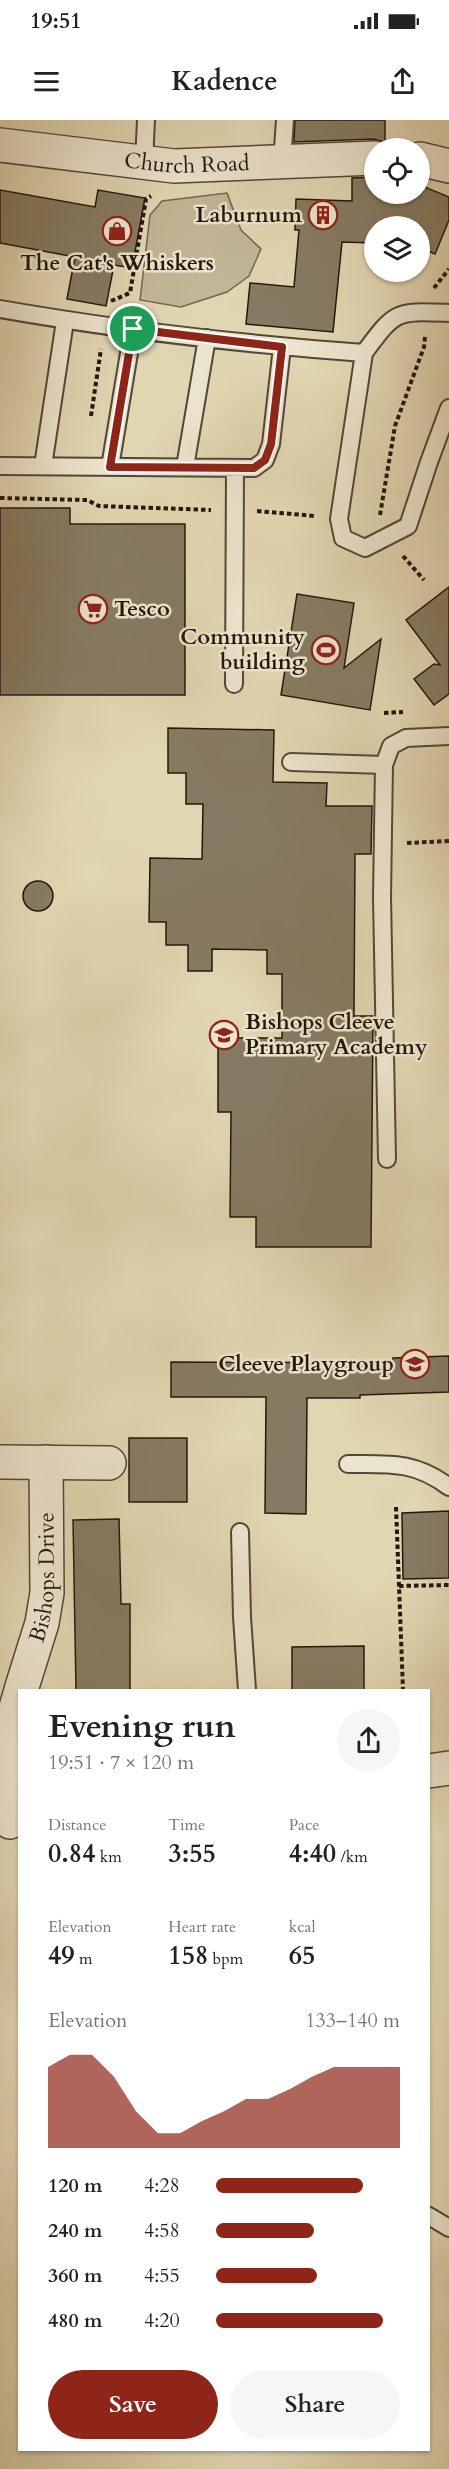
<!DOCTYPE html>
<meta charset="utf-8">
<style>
body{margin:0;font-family:Cardo,serif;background:#f6f6f6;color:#222;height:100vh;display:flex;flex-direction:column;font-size:22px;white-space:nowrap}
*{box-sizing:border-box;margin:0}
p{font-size:20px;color:#767676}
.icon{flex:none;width:33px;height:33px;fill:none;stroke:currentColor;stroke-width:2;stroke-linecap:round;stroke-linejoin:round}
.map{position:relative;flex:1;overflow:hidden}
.panel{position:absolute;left:18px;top:1569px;width:412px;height:762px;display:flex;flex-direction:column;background:#fff;border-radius:0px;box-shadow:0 2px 4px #0004}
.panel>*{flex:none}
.fabs{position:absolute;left:364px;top:18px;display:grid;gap:12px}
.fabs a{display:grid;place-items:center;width:66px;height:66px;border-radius:50%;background:#fff;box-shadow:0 2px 4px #0004;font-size:30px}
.pin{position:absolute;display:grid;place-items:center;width:51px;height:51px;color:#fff;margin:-26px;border:3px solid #fff;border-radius:50%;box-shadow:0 2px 6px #0007}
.round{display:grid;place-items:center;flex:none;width:63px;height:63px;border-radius:32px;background:#f6f6f6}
.headline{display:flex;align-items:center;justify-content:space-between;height:102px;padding:0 30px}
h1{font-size:33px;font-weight:700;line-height:45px}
.metrics{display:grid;grid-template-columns:repeat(3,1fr);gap:9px;height:102px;padding:6px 30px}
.metrics div{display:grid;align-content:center}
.metrics b{font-size:26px;font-weight:700}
.metrics small{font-size:16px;font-weight:400}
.metrics p{font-size:16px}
.chart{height:168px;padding:12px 30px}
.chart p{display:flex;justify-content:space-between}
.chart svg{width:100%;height:108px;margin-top:6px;fill:#8f2418;opacity:.7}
.action{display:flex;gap:12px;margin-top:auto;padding:12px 30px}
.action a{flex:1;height:69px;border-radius:36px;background:#8f2418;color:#fff;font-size:24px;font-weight:700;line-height:69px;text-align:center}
.action a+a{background:#f6f6f6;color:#222}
ul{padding:0 30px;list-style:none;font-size:20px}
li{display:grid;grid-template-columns:96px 72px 1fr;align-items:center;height:45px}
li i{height:15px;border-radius:8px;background:#8f2418}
.status{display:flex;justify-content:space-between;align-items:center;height:42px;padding:0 30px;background:#fff;direction:ltr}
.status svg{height:16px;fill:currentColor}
header{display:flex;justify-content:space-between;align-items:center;height:78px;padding:0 30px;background:#fff;font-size:27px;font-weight:700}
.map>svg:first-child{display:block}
.green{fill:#c1b696;stroke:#726751;stroke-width:1.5}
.building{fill:#867b62;stroke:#24180c;stroke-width:1.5}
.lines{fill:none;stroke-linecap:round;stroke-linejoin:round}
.service-casing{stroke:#534836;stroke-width:20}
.minor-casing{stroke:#534836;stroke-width:36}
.path{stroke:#24180c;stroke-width:4;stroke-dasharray:4.5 3;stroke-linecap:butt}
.service{stroke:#ece4cd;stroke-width:16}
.minor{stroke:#ece4cd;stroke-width:33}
.route-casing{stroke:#fff;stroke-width:12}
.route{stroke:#8f2418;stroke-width:8}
.labels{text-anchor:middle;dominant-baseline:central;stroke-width:5;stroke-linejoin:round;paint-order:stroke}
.street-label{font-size:22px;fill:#24180c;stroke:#ece4cd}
.poi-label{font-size:22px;font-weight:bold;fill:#24180c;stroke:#ece4cd;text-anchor:end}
</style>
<div class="status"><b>19:51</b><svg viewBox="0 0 49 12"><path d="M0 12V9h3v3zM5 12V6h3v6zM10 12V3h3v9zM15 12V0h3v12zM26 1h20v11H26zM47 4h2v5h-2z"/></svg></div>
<header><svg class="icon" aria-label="menu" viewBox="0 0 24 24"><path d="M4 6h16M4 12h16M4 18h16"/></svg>Kadence<svg class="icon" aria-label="share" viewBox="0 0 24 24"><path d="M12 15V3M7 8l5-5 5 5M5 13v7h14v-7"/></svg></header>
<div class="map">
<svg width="449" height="2349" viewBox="0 0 449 2349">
<rect width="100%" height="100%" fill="#e1d6b2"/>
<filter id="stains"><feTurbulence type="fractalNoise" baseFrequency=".00333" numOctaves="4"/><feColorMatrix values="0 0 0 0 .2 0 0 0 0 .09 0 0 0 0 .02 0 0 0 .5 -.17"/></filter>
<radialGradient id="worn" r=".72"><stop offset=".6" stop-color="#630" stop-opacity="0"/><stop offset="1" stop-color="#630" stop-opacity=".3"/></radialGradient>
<path class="green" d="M227 73 241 110 261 129 249 156 227 172 181 187 140 180 150 95 162 81Z"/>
<path class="building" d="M295 0H385V22L374 19 294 22Z
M375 57V74H420V65L449 77V100L435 134 420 128V106H375L374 123 342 122 333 212 246 204 250 163 294 167 299 110H295L296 79 352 81V58Z
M0 70 95 87 98 70 145 78 132 148 114 145 106 186 67 179 75 137 0 123Z
M0 388H70V404H185V575H0Z
M449 467V574L434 585 414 559 434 544 440 545 406 500Z
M297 474 354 483 344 548 381 519 370 590 281 575Z
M168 608 274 610 273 662 327 663 326 686H372L371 734H355L354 896H373L371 1127H256V1097H230L231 992H218V918H282V854H267V830L212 829V851H188V825H166V802H149L150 738 202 739 203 684H186V653H168Z
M23 776a15 15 0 1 1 30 0a15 15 0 1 1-30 0Z
M449 1236V1272L360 1275V1278H307L306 1394 265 1393 266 1277H171V1242L393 1243V1238Z
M129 1318H187V1382H129Z
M449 1391V1458L403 1459 402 1393Z
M119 1399 121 1484H130V1570H76L73 1400Z
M364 1526V1570H292V1527Z"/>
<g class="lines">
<g class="service-casing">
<path id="service" d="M144 42 146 0
M282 42 285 0
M0 189C120 210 242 224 364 233 396 190 395 191 449 193
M364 233 339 399 343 418 365 428 408 406 429 342 449 288
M0 346 254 348 265 340 271 324 282 227
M43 346 65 201
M110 347 133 209
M185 347 207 218
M234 564 235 348
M291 642 384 645
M387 1039 382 777 384 645 391 626 406 618 449 616
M348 1344C389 1344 415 1341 449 1367
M240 1412 242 1497 247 1570
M429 2096 449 2108"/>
</g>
<g class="minor-casing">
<g id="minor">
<path id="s1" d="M0 25 174 46 375 38"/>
<path d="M420 39 449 46"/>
<path d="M0 1342 109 1343"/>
<path id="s2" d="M21 1570 42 1503 47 1473 46 1342"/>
<path d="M429 1651 449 1648"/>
<path d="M10 1702 3 1632 20 1574"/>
</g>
</g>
<path class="path" d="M434 168 449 149
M111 181 130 173 146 79 151 76
M91 296 101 229
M0 378 87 380 99 386 211 390
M257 391 315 396
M380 395 395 306 424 227 425 217
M403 436 424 460
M384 593 403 592
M407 723 449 721
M396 1387 403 1570
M399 1466 449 1465"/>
<use href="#service" class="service"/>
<use href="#minor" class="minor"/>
</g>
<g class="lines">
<g class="route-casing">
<path id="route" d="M133 209 282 227 271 324 265 340 254 348 110 347Z"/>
</g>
<use href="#route" class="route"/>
</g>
<defs>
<g id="building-ring" transform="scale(1.5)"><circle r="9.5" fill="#ece4cd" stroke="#8f2418" stroke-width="1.5"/><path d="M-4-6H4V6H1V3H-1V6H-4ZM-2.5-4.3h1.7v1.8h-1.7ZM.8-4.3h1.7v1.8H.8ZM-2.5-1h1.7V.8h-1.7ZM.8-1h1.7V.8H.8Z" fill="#8f2418"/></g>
<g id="shop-ring" transform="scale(1.5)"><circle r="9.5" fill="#ece4cd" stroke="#8f2418" stroke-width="1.5"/><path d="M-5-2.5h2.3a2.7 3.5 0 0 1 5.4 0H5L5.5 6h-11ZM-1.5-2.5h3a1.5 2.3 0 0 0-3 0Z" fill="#8f2418"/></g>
<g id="supermarket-ring" transform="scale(1.5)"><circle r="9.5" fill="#ece4cd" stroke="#8f2418" stroke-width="1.5"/><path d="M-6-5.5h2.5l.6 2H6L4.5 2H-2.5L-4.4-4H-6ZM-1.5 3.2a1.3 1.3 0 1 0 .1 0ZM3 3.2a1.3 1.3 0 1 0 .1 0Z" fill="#8f2418"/></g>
<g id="stadium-ring" transform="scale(1.5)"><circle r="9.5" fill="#ece4cd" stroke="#8f2418" stroke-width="1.5"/><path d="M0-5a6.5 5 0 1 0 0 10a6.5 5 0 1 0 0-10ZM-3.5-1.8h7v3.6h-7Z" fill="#8f2418"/></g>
<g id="school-ring" transform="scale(1.5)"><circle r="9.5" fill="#ece4cd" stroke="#8f2418" stroke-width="1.5"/><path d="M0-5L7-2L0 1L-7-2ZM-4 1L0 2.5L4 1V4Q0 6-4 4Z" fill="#8f2418"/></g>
</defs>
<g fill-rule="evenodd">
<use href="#building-ring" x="323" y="95"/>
<use href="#shop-ring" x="117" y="111"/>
<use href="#supermarket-ring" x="93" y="489"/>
<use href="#stadium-ring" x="326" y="530"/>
<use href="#school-ring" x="224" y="915"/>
<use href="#school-ring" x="415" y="1244"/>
</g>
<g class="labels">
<g class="street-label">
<text stroke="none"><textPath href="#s1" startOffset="188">Church Road</textPath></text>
<text stroke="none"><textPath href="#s2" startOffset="116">Bishops Drive</textPath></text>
</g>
<g class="poi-label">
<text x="302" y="95">Laburnum</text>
<text x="117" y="143" text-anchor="middle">The Cat's Whiskers</text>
<text x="114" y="489" text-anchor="start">Tesco</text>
<text x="305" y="517">Community<tspan x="305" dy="25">building</tspan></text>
<text x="245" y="902" text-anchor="start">Bishops Cleeve<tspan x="245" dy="25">Primary Academy</tspan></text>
<text x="394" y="1244">Cleeve Playgroup</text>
</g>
</g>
<rect width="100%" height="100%" filter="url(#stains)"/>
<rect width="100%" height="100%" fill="url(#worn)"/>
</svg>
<div class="fabs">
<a><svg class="icon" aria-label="locate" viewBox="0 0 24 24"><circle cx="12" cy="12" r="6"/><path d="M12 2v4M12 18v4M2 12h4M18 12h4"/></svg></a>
<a><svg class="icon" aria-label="layers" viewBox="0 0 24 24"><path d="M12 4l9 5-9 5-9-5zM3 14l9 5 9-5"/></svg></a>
</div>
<div class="pin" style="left:133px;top:209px;background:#1e9e55"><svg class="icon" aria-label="arrive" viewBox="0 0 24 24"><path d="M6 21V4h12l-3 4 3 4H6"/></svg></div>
<section class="panel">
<div class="headline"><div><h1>Evening run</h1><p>19:51 · 7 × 120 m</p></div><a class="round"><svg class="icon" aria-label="share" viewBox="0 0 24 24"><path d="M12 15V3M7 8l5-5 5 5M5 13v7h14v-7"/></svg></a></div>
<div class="metrics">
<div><p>Distance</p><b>0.84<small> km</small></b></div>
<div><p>Time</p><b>3:55</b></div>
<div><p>Pace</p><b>4:40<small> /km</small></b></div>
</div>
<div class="metrics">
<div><p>Elevation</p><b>49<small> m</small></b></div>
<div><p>Heart rate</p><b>158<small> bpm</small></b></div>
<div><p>kcal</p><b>65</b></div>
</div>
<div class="chart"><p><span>Elevation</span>133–140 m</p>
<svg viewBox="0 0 160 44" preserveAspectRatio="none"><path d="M0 44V11L10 6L20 6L30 15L40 29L50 38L60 38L70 33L80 29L90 24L100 24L110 20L120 15L130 11L140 11L150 11L160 11V44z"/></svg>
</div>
<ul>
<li><b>120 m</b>4:28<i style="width:80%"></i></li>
<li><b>240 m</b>4:58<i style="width:53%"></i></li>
<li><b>360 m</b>4:55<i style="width:55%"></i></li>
<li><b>480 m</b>4:20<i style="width:91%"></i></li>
</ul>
<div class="action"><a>Save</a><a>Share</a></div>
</section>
</div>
